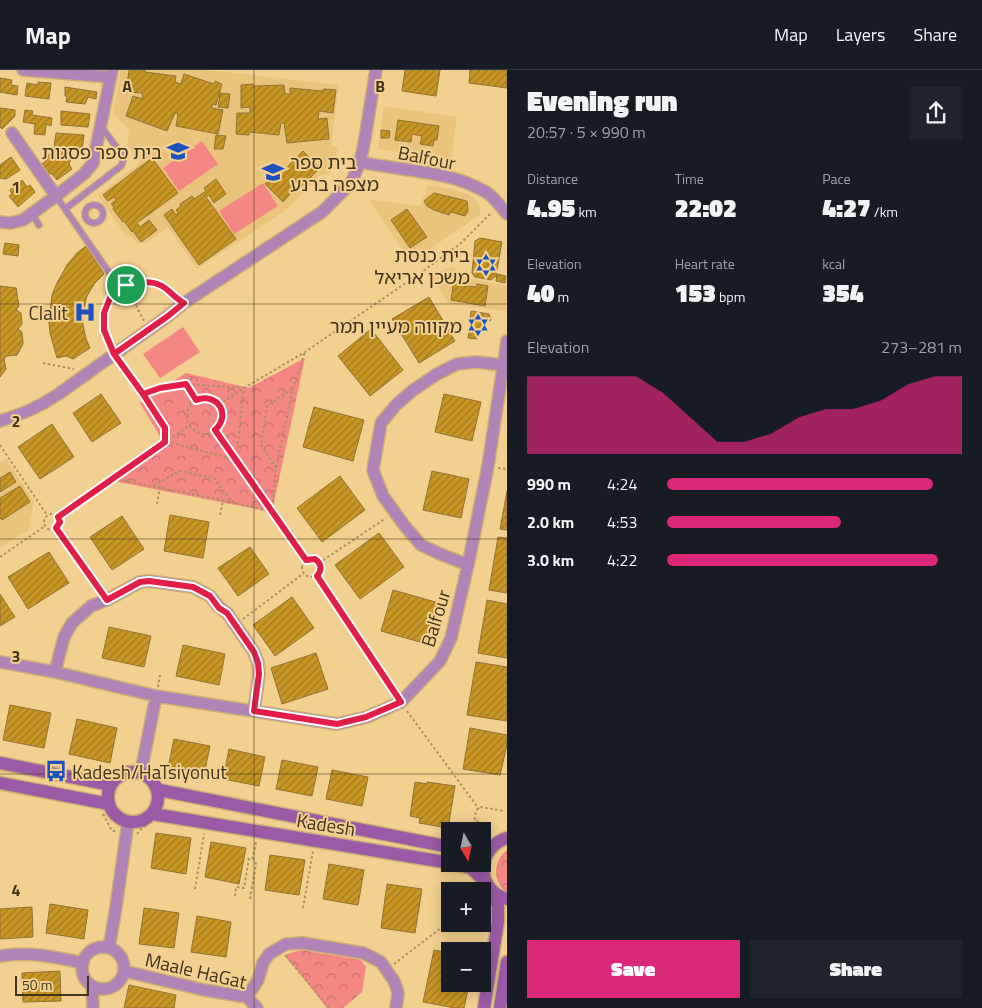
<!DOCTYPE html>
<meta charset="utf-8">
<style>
body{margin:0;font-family:"Titillium Web","Noto Sans Hebrew",sans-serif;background:#20242c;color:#f1f3f6;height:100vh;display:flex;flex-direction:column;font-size:19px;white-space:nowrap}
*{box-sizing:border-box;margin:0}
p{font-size:16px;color:#9ea1a6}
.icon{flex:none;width:28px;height:28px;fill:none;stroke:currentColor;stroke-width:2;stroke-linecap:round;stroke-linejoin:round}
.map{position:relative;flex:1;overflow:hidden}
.details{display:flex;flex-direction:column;background:#171b24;width:475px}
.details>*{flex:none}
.needle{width:32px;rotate:171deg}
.tools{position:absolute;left:441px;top:752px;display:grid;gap:10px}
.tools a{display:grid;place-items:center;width:50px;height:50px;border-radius:0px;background:#171b24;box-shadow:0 2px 12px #0003;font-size:25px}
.scale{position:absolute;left:15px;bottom:12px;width:74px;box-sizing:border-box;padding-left:5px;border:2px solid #41341a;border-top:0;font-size:14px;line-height:18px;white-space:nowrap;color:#41341a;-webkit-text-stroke:4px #f2d090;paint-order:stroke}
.pin{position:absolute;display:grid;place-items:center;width:42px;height:42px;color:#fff;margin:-21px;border:2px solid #fff;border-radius:50%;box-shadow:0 1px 5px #0007}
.round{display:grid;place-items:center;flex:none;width:52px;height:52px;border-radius:0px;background:#20242c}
.headline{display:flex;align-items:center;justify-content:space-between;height:85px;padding:0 20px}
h1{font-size:28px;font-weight:800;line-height:38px}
.metrics{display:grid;grid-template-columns:repeat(3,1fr);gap:8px;height:85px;padding:5px 20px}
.metrics div{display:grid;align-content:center}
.metrics b{font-size:25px;font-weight:800}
.metrics small{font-size:14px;font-weight:400}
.metrics p{font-size:14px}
.chart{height:140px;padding:10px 20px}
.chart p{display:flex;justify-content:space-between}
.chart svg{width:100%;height:90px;margin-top:5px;fill:#db2777;opacity:.7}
.primary-button{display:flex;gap:10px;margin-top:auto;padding:10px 20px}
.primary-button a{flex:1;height:58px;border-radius:0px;background:#db2777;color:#fff;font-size:20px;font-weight:800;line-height:58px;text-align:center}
.primary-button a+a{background:#20242c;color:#f1f3f6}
ul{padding:0 20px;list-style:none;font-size:16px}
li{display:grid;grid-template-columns:80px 60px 1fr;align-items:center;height:38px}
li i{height:12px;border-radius:6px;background:#db2777}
header{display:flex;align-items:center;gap:30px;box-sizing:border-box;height:70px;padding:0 25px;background:#171b24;border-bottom:1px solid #363941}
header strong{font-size:24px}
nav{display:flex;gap:28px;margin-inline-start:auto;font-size:18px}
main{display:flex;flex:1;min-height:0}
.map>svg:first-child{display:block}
.built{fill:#eac47d}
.park{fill:url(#park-crowns)}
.pitch{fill:#f48784}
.building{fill:url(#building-hatch);stroke:#927234}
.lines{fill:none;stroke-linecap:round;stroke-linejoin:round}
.service-casing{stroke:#cbae76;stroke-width:8}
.minor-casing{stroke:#cbae76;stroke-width:14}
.secondary-casing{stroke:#cbae76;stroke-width:15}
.path{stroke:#ab9161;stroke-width:2;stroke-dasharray:2.5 2.5;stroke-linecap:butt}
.service{stroke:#b084b6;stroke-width:5.5}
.minor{stroke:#b084b6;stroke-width:11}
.secondary{stroke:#9b5aa5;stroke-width:12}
.route-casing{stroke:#fff;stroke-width:10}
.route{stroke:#e11d48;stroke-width:6}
.grid{fill:none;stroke:#41341a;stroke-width:1;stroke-opacity:0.55}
.labels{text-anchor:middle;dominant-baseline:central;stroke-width:4;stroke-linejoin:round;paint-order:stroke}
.poi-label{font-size:19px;fill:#41341a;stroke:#f2d090;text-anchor:end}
.street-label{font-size:19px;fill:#41341a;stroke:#f2d090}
.grid-label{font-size:16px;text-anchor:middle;font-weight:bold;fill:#41341a;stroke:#f2d090;stroke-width:4;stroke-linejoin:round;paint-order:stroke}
</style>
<header>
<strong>Map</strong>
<nav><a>Map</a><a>Layers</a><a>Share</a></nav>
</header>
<main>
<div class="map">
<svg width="507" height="938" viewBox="0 0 507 938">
<defs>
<pattern id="park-crowns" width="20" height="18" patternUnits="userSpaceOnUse" patternTransform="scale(1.25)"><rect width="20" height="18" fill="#f48784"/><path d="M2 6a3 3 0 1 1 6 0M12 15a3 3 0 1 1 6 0" fill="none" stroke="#c76f6b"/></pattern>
<pattern id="building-hatch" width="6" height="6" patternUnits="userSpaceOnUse" patternTransform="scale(1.25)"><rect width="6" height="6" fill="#c89624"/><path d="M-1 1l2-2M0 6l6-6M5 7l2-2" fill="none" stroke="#a47b1e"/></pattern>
</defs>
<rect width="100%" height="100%" fill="#f2d090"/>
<path class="built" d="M121 0H208L339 15 331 75 338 77 335 92 330 103 319 106 293 134 284 141 197 199 168 157 147 173H138L133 167 126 166 98 125 140 93 127 75 129 60 113 44Z
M384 36 457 47 451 90 378 79Z
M428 115 453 119 470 125 477 131 481 144 411 192 368 129 420 136Z
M454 196 459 206 507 216V230L505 241 448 233 430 205Z
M6 389 34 431 29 459 0 478V393Z"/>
<path class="park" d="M305 288 272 442 113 411 165 375 140 333 186 303 249 318Z
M507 780V823C492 811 493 791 507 780Z
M301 880 361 890 366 897 362 922 343 938H327L297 900 284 885Z"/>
<path class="pitch" d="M202 71 218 94 179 121 163 98Z
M263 113 278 136 234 164 219 141Z
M183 257 200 282 160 308 143 284Z"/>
<path class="building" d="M129 0H145V2L176 6 175 12 181 14 184 4 214 14 215 11 222 14 216 35 212 34V38L223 40 218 64 176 56 178 44 175 43 167 61 126 46 133 26 143 29 142 23 126 22Z
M405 0H440L436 26 402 21Z
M470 0H507V18L469 13Z
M0 8 12 10 11 15 18 16 17 25 0 22Z
M38 12 51 13 49 29 25 26 27 13 38 15Z
M253 14 254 16 284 15 285 24H290V18L322 21 324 19 336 20 333 43 319 41 318 49 327 48 329 69 287 73 284 53H281L279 65 249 62V65L236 64 237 43H250V37L241 38V15Z
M65 17 97 22 96 29 88 27 85 34 66 32 67 27 65 26Z
M220 23 230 24 228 38 218 37Z
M0 38 15 40V46L2 59 0 57Z
M25 40 33 41 32 45 52 48 51 56 46 54 45 65 34 64 35 54 23 52Z
M61 41 90 44 88 57 61 55Z
M398 50 439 56 437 70H434L433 76 420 74 422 66 412 64 411 72 395 70Z
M381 60 390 61 389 68H381Z
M56 63 84 65 82 81 54 78Z
M216 65 226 66 223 79H214Z
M63 81V86L71 89 69 94 72 99 57 110 51 103 47 106 39 96 46 91V85L52 84 56 86 57 82Z
M303 81 320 98 295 123 293 121 283 132 265 114 278 101 281 103Z
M11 87 20 100 6 109 0 108V95Z
M152 88 178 123 137 153 140 157 149 150 157 160 141 172 133 161 132 162 124 151 123 152 113 139 114 137 111 134 116 130 114 127 108 131 103 125Z
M216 109 226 124 214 133 209 125 206 127 236 169 199 195 164 145 172 139 176 145 178 143 176 140 181 136 180 134 192 126 194 129 206 121 204 118Z
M22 110 27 117 30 115 35 122 18 137 9 126 12 124 10 120Z
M434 123 467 131 468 141 465 146 451 142 449 145 434 140 427 136 424 131Z
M407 139 427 167 410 178 391 150Z
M480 168 502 172 496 206 491 210 475 207 472 203 475 171Z
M5 173 19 175 18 186 3 184Z
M86 176 104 204 94 214 87 226 85 233 83 248V255L86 269 90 278 73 289 66 286 57 288 50 263 49 252 52 225 56 215 67 195 77 183Z
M497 204 506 206 505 213 496 211Z
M454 209 466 212 465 216 476 217 477 214 488 216 485 236 451 230Z
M0 216 16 218 19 236 16 240 21 243 22 254 18 259 22 262 23 274 17 285 7 286 4 289 6 299 0 307Z
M429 227 455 271 419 293 392 249Z
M471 241 489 244 491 250 487 252 486 258 483 261H480L478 269 468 268Z
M371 259 403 300 370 326 338 286Z
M101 324 121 353 92 372 73 343Z
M444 324 481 332 472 371 435 362Z
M314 337 364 350 353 391 303 377Z
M52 354 74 387 40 409 18 377Z
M432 401 469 409 461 448 423 440Z
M10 402 16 412 0 422V408Z
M340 406 365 440 322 472 297 438Z
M20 416 30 432 2 450 0 448V428Z
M507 421V460L500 459Z
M170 445 209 452 203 488 164 481Z
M122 446 144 479 112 500 90 467Z
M379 463 404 497 360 529 335 495Z
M498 467 507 468V523L489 520Z
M250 477 269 504 238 526 218 498Z
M49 482 69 513 28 539 8 507Z
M393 520 439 533 427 574 381 561Z
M0 524 15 547 0 556Z
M292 527 314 558 275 586 253 555Z
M487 530 507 534V588L478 583Z
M109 557 151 566 144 597 102 588Z
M183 575 225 584 219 615 176 606Z
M316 583 328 619 282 634 271 598Z
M476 592 507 597V651L467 645Z
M10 635 51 643 44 678 3 670Z
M77 649 117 658 110 693 69 684Z
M470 658 507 665V675L500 705 463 699Z
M174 669 210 676 204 705 168 698Z
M229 679 265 687 259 716 223 709Z
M282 690 318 697 312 726 276 719Z
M332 700 368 707 362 736 326 729Z
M415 712 427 714V712L455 716 448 758 419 753 420 748 410 746Z
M156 763 191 768 186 804 151 798Z
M211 772 246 778 239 814 205 807Z
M270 785 305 790 299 825 265 820Z
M329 794 364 800 358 835 323 829Z
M387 814 422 819 415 863 381 858Z
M50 834 88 840 84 869 46 863Z
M32 837 33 867 0 869V839Z
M144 838 179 843 174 878 139 874Z
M197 846 231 852 226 887 191 882Z
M434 880 450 883V914H469L464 938H455L423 932Z
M60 901 61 931 23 932 22 903Z
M129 915 176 925 174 938H124Z"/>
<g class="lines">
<g class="service-casing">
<path id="service" d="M56 126 119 217
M85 144a9 9 0 1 1 18 0a9 9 0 1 1-18 0Z
M65 139 121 96 123 91 122 85 101 56
M32 144 39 155
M114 284 104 260 103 243 110 228 119 217 135 213 149 212 161 216 176 229 184 233"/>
</g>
<g class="minor-casing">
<path id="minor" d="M23 0 111 7
M12 63 56 126
M360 92C401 101 449 100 486 122 494 127 501 137 507 144
M0 152 11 153 23 150 56 126 84 104 93 93 112 0
M0 351C21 345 39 337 57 325L168 246 184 233 322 142 351 113 360 92 364 74 376 0
M468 495 438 483 421 475 404 455 383 426 373 400 381 353 396 335 412 321 437 304 457 294 476 292 503 295
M0 592 55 602 156 626 337 654 367 647 401 632 440 591 451 568 468 495 488 396 507 271
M55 602 64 567 72 553 91 536 107 530 140 512 149 511 193 517 210 526 219 537 227 543 254 582 258 593 259 604 254 641
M141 702 156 626
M82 898a21 21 0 1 1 42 0a21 21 0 1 1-42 0Z
M109 878 116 837 128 752
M0 886C29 881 54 887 83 893
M124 901 204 920 247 927 257 938
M92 916 93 938
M247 927 258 910 263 893 269 884 286 874 303 873 363 883 381 892 394 911 397 919 398 924 396 938"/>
</g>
<g class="secondary-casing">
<path id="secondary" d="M0 693 111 715
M108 727a25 25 0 1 1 50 0a25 25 0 1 1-50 0Z
M0 713 109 734
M159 720 450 777
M153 744 438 791 471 798 487 813
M507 768C476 778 475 820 507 829
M484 938 498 852V836L493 821
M500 938 507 892"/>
</g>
<path class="path" d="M129 222 144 251
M120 292 143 324 160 318 186 314 244 318 236 390
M43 293 74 299
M186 314 196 329
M143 324 165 359V371L236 390
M187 346a18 18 0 1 1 36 0a18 18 0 1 1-36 0Z
M219 335 244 318 305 282 419 204 460 174 492 142
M215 360 306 490
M0 375 47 445
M276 398 261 375 267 336 293 318
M498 398 507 399
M114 409 153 416 179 401 214 408 232 432
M153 416 232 432 272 442
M157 434 160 417
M272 442 276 398 293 318 305 282
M44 452a8 8 0 1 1 16 0a8 8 0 1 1-16 0Z
M220 445 223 431
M58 447 190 355
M56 458 101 522
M0 487 45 456
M302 498a9 9 0 1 1 18 0a9 9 0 1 1-18 0Z
M319 493 386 448
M317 506 395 622
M243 549 304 503
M158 617 160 605
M407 641 479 739
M103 744 112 761H116
M477 761 479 752 477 751 475 761H473L476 740 481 737 504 741
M482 763 489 764
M137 764 141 759 148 754
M195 819 204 764
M235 826 236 817 244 818 249 788H253L256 772
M250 829 256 794 253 788
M303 838 313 781
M286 886 329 938
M394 894 450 851"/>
<use href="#service" class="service"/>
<use href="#minor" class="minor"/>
<use href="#secondary" class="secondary"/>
</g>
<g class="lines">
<g class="route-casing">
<path id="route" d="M126 215 119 217 110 228 104 243V260L114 284 143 324 165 358V372L58 447 60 452 56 458 107 530 140 512 149 511 193 517 210 526 219 538 227 543 254 582 258 593 259 604 254 641 337 654 366 647 401 632 317 506C322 500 322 494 315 489L306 490 215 360C232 344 217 322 196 330L186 314 160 318 143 324 114 284 168 246 184 233C175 228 169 220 162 216 151 210 137 212 126 215"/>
</g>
<use href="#route" class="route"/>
</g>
<path class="grid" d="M254 0V938M0 234H507M0 469H507M0 704H507"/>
<defs>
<g id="school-bare" transform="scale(1.725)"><path d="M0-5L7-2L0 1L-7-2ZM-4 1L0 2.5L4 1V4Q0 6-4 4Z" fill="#1d52be" stroke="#f2d090" stroke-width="2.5" paint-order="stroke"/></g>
<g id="synagogue-bare" transform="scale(1.725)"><path d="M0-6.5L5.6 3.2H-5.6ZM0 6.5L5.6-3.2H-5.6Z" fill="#1d52be" stroke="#f2d090" stroke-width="2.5" paint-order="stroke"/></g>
<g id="hospital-bare" transform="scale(1.725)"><path d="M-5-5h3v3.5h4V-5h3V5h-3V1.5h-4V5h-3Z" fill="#1d52be" stroke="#f2d090" stroke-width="2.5" paint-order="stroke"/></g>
<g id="bus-bare" transform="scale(1.725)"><path d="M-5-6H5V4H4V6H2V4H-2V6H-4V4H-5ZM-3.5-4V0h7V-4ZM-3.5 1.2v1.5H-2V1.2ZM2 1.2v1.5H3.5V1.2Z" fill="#1d52be" stroke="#f2d090" stroke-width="2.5" paint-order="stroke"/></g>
</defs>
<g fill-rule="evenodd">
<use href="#school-bare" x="178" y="81"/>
<use href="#school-bare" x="273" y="102"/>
<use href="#synagogue-bare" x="486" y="195"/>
<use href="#hospital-bare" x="85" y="242"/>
<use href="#synagogue-bare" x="478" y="255"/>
<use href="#bus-bare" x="56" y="701"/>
</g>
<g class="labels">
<g class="poi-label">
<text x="162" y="81">בית ספר פסגות</text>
<text x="290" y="91" text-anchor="start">בית ספר<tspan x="290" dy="22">מצפה ברנע</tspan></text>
<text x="470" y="184">בית כנסת<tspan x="470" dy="22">משכן אריאל</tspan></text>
<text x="68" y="242">Clalit</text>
<text x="462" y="255">מקווה מעיין תמר</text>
<text x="72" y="701" text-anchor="start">Kadesh/HaTsiyonut</text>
</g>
<g class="street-label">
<text transform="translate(427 87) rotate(11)">Balfour</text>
<text transform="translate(435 548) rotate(-73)">Balfour</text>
<text transform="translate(326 754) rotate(9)">Kadesh</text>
<text transform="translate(196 900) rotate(13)">Maale HaGat</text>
</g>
</g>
<g class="grid-label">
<text x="127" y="22">A</text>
<text x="380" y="22">B</text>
<text x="16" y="123">1</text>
<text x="16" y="357">2</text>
<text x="16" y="592">3</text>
<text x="16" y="826">4</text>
</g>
</svg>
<div class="tools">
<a><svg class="needle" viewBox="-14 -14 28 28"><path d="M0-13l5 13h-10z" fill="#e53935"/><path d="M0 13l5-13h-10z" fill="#9ea1a6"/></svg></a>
<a>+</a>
<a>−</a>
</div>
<div class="scale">50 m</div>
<div class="pin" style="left:126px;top:215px;background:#1e9e55"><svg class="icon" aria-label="arrive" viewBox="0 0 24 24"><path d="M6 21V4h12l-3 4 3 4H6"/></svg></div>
</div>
<section class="details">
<div class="headline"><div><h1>Evening run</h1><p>20:57 · 5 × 990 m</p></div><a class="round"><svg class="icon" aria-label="share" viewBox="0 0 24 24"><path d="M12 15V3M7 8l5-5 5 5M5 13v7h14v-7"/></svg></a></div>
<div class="metrics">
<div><p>Distance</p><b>4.95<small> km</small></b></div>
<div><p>Time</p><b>22:02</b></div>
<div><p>Pace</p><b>4:27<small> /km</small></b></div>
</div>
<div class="metrics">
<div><p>Elevation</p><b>40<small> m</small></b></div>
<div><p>Heart rate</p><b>153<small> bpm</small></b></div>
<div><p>kcal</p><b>354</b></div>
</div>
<div class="chart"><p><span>Elevation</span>273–281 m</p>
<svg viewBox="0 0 160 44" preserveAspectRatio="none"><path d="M0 44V6L10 6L20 6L30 6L40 6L50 14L60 26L70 38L80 38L90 34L100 26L110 22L120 22L130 18L140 10L150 6L160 6V44z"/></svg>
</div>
<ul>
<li><b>990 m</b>4:24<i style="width:90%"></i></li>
<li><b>2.0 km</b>4:53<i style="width:59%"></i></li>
<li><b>3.0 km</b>4:22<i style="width:92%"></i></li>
</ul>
<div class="primary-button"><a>Save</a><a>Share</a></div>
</section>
</main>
